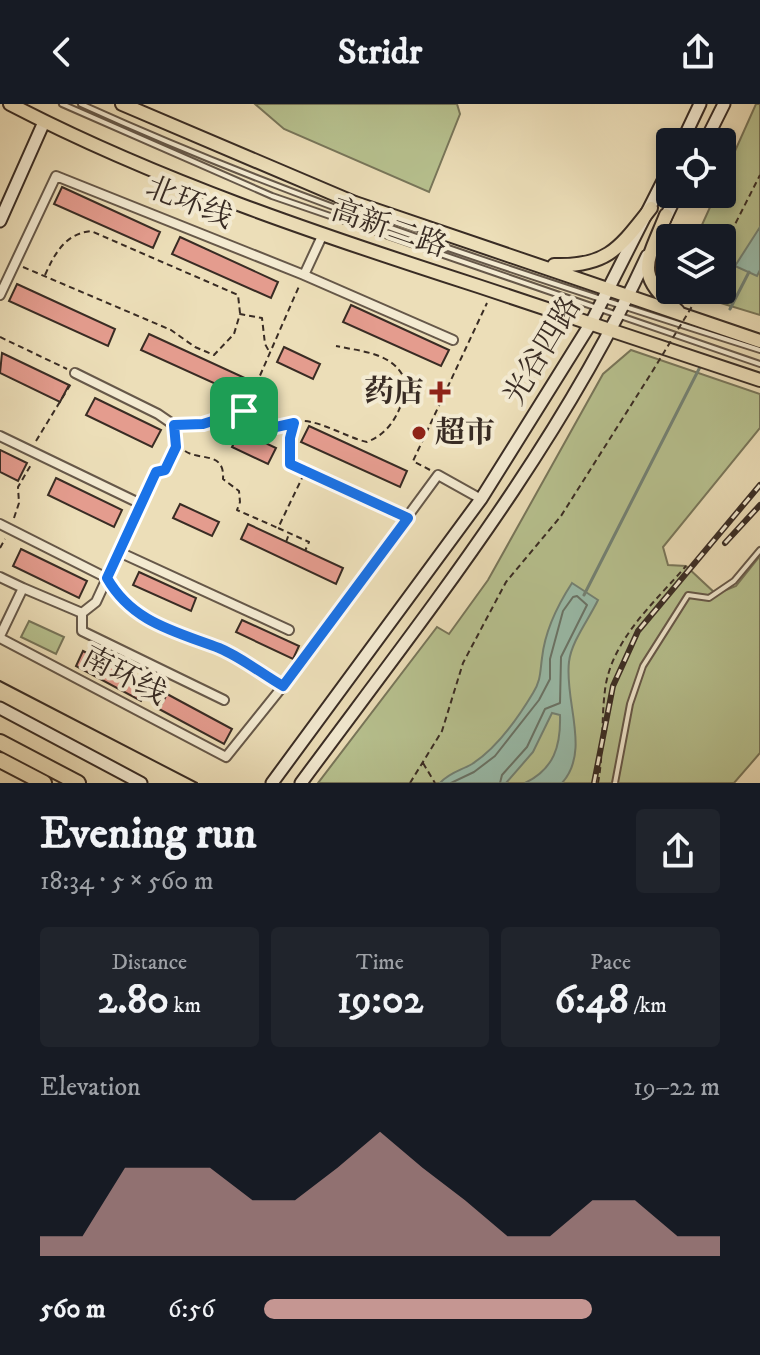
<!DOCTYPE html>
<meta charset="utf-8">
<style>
body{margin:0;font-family:"IM FELL DW Pica","Noto Serif SC",serif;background:#20242c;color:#f1f3f6;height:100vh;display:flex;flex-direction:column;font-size:30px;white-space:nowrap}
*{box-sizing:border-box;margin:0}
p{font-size:26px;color:#9ea1a6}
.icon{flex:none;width:44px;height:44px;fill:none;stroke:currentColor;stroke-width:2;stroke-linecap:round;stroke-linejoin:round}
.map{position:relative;height:679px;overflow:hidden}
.panel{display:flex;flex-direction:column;background:#171b24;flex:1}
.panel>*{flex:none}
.controls{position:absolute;left:656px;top:24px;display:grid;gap:16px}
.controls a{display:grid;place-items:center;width:80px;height:80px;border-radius:8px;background:#171b24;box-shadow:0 4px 12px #0003;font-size:40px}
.pin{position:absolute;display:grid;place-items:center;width:68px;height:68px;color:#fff;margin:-34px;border-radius:16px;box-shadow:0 4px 12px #0006}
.round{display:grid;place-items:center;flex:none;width:84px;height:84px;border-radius:8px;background:#20242c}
.headline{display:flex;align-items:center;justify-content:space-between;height:136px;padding:0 40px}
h1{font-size:44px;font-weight:700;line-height:60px}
.metrics{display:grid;grid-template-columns:repeat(3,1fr);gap:12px;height:136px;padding:8px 40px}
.metrics div{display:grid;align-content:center;border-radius:8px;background:#20242c;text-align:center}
.metrics b{font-size:40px;font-weight:700}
.metrics small{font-size:22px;font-weight:400}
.metrics p{font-size:22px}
.chart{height:224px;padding:16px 40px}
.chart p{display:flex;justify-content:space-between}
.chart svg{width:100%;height:144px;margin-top:8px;fill:#c59692;opacity:.7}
ul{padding:0 40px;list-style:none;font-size:26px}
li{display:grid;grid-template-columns:128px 96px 1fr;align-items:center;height:60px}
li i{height:20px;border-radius:10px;background:#c59692}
header{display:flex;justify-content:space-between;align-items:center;height:104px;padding:0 40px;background:#171b24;font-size:36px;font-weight:700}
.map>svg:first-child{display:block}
.green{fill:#b7c18f;stroke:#78765a;stroke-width:2}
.water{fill:#99bcab;stroke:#738275;stroke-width:2}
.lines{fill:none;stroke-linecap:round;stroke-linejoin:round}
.shore{stroke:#697468;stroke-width:2}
.stream{stroke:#738275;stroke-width:3}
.building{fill:#e49c8e;stroke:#392c24;stroke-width:2}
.service-casing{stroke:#665849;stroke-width:8}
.pedestrian-casing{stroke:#665849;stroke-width:10}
.minor-casing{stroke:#665849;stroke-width:12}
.secondary-casing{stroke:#392c24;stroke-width:15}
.primary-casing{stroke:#392c24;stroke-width:16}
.trunk-casing{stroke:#392c24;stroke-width:18}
.path{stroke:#392c24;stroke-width:2;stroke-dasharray:6 4;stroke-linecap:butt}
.service{stroke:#f3ead1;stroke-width:4}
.pedestrian{stroke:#f3ead1;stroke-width:6}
.minor{stroke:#f3ead1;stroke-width:8}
.secondary{stroke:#f3ead1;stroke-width:11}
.primary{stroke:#ecdeb8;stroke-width:12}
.trunk{stroke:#ecdeb8;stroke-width:14}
.tram{stroke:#392c24;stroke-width:2}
.rail-casing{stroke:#392c24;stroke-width:6}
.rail{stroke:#f3ead1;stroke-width:3;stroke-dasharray:9;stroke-linecap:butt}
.path-bridge{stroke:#392c24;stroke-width:2;stroke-dasharray:6 4;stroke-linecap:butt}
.route-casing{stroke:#fff;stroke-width:16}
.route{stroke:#1a73e8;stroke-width:10}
.poi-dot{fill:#8f2418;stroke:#f3ead1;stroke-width:3}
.labels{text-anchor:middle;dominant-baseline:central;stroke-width:8;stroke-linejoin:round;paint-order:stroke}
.street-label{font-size:30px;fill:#392c24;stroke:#f3ead1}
.poi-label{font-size:30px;font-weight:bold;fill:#392c24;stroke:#f3ead1;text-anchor:end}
</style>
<header><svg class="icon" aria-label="back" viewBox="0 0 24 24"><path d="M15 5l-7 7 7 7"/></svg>Stridr<svg class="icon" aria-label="share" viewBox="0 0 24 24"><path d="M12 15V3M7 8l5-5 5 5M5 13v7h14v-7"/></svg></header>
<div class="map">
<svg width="760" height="679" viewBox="0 0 760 679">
<rect width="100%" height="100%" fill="#ecdeb8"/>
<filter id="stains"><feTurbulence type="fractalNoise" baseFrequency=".0025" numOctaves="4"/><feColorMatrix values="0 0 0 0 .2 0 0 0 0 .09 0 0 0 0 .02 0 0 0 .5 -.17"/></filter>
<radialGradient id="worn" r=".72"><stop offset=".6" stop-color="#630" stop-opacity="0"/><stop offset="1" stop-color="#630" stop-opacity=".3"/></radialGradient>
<path class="green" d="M255 0H457L460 10 429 88 284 25Z
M756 0H760V211L688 189 689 186H722V134H696L716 90H722V76Z
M631 246 760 290V324L663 443 668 461 686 462 716 490 736 482 760 452V649L734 679H318L437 523 449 530 488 476 603 270Z
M29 517 64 533 56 550 21 533Z"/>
<path class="water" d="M760 123V166L757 172 735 162Z
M572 479 598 496C589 515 571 538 569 558 564 597 591 647 562 679H525C554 665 561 642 560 611L552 609 533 648 506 679H440C450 668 460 667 472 660 497 644 518 614 533 589 541 576 540 568 542 554 545 526 557 502 572 479Z"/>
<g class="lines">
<path class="shore" d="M451 679 474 668 495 652 539 596 550 575V555L563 507 573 493 577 492 587 501 561 553 560 599 545 605 527 643 502 671 500 679"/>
<path class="stream" d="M730 205 749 168
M584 491 700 263"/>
</g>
<path class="building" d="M62 83 160 128 153 144 54 100Z
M180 133 278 178 271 194 172 150Z
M17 180 115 225 108 242 9 197Z
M351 201 449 246 441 262 343 218Z
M149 230 247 275 240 291 141 246Z
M284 243 320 260 313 275 277 258Z
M2 249 69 281 60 298 0 269Z
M95 294 161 326 152 343 86 311Z
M309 322 407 367 400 383 301 338Z
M240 327 276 344 268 360 232 343Z
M0 346 27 359 18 377 0 368Z
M56 374 122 406 114 423 48 391Z
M180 400 219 418 212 432 173 414Z
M248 420 343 464 336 480 241 435Z
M21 445 87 477 79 494 13 462Z
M139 468 196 494 191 507 133 481Z
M242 516 299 542 293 555 236 528Z
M83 547 149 582 141 597 76 562Z
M167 590 232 625 224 640 159 605Z"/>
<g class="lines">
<g class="service-casing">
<path id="service" d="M62 0 272 92 760 260
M81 0C301 100 530 173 760 246
M615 679 630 600 643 562 688 491 709 494 734 477 760 446"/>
</g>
<g class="pedestrian-casing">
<path id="pedestrian" d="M174 321 203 320 244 307"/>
</g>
<g class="minor-casing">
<path id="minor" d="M304 171 323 130
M0 191 56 72 304 171 453 236
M75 269 158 310 174 321 176 343 165 366 156 368 96 498 82 509
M0 332 141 400
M0 420 107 474
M119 448 289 526
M0 473 23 484 0 532
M23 484 82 509V527L224 596
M0 534 226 653 283 582 438 371 481 395"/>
</g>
<g class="secondary-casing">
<path id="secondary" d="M682 38 700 0
M705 38 724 0
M0 117 44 18
M663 119 677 90
M0 604 141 679
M272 679 481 395 591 219 670 63
M301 679C425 511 559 344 647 152"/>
</g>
<g class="primary-casing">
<path id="primary" d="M10 0C158 77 320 131 478 182 572 213 666 245 760 276
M122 0 355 99 760 237
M666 111C647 159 633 169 678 207
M554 161C608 163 620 143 651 104"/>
</g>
<g class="trunk-casing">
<path id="trunk" d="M0 638 78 679
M0 656 44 679"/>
</g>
<path class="path" d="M722 146 760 71
M23 163 171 226 195 243 214 251 234 230 240 210 262 214 265 240 270 249
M45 171C55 149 65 130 91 127L238 191 240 209
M0 233 67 265
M248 299 300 180
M253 311 276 323 294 319 288 353 290 360 398 409
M295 318C313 312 347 334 367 338 392 328 400 307 407 283 399 249 364 248 336 242
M36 337 72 278
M185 347C200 357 225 347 223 375L239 387 240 398 237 406 278 424
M430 366 413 357 487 199
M304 370 278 424 309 438 305 447
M14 414 19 399 18 383 32 359
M286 438 289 430
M0 444 5 435
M113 485C133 522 186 530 221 545 240 554 257 567 275 578
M423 659 435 679
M410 679 442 627 463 559 506 478 561 412 652 268
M598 679C604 647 601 617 605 586 611 536 655 498 686 462"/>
<use href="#service" class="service"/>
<use href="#pedestrian" class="pedestrian"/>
<use href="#minor" class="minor"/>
<use href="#secondary" class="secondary"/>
<use href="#primary" class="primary"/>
<use href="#trunk" class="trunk"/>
<path class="tram" d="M0 577 197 679"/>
<g class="rail-casing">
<path id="rail" d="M725 439 760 401
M594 679 613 582 638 527 760 381"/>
</g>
<use href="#rail" class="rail"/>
<path class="path-bridge" d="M652 268 702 186"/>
</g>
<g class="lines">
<g class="route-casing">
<path id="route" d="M244 307 276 323 294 319 290 334V360L408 414 283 582C262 570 241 553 219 544 174 527 132 518 107 474L156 368 165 366 176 343 174 321 203 320Z"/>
</g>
<use href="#route" class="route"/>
</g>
<g class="poi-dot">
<path d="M436 276h8v8h8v8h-8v8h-8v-8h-8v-8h8z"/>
<circle cx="419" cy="329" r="8"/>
</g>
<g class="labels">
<g class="street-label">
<text transform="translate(189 99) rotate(22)">北环线</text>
<text transform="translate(389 125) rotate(19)">高新二路</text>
<text transform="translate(543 247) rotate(-59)">光谷四路</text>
<text transform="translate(124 572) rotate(28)">南环线</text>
</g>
<g class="poi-label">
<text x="424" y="288">药店</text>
<text x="435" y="329" text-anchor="start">超市</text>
</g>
</g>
<rect width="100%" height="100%" filter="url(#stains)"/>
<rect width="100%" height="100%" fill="url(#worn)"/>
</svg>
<div class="controls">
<a><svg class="icon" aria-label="locate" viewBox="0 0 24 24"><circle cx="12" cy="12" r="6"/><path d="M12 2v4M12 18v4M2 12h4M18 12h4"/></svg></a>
<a><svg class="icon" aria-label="layers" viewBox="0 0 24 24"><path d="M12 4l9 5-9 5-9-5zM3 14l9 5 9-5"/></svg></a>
</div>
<div class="pin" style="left:244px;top:307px;background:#1e9e55"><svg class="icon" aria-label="arrive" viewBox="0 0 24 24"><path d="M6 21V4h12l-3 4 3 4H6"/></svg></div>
</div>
<section class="panel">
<div class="headline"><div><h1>Evening run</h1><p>18:34 · 5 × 560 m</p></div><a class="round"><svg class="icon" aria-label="share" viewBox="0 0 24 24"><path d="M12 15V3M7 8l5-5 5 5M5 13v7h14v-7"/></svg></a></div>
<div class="metrics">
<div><p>Distance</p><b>2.80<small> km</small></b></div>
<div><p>Time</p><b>19:02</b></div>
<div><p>Pace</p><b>6:48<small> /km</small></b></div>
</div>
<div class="chart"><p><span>Elevation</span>19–22 m</p>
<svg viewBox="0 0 160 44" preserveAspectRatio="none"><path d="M0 44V38L10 38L20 17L30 17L40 17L50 27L60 27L70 17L80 6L90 17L100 27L110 38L120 38L130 27L140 27L150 38L160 38V44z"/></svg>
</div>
<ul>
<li><b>560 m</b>6:56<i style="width:72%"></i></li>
</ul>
</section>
